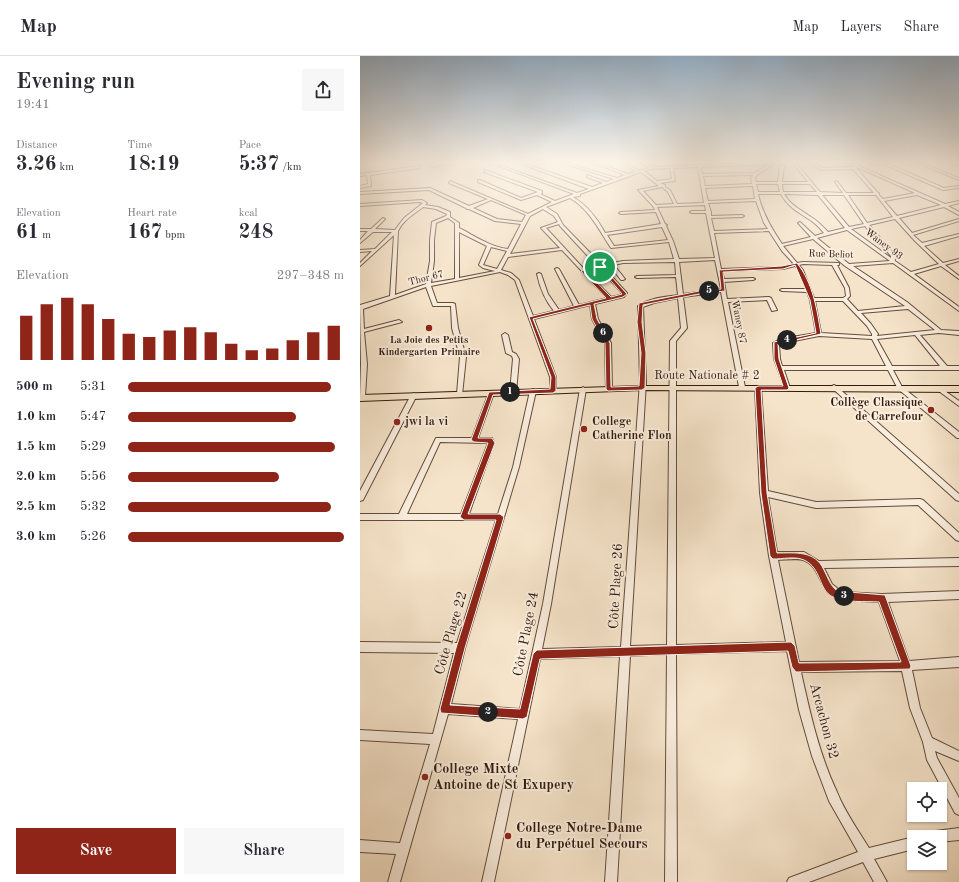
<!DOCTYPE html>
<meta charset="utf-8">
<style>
body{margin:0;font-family:"Old Standard TT",serif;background:#f7f7f7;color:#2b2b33;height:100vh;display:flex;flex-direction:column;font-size:15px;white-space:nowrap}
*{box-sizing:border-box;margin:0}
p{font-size:13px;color:#7c7c81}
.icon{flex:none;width:22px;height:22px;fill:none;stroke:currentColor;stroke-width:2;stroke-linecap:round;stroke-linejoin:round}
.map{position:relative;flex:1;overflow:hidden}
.details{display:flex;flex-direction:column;background:#fff;width:360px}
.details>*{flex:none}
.controls{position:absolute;left:547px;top:726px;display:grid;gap:8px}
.controls a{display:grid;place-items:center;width:40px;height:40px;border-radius:0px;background:#fff;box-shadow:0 1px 3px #0004;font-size:20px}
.pin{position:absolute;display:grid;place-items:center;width:34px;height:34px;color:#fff;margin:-17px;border:2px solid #fff;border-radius:50%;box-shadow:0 1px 4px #0007}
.km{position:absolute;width:20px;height:20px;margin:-10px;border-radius:50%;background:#222;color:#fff;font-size:11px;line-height:20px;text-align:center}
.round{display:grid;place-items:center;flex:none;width:42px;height:42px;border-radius:0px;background:#f7f7f7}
.overview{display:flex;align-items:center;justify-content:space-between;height:68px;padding:0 16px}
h1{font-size:22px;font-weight:600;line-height:30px}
.metrics{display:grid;grid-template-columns:repeat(3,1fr);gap:6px;height:68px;padding:4px 16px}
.metrics div{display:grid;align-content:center}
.metrics b{font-size:20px;font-weight:600}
.metrics small{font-size:11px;font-weight:400}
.metrics p{font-size:11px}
.chart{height:112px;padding:8px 16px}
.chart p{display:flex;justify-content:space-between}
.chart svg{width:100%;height:72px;margin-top:4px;stroke:#8f2418;stroke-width:6}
.cta{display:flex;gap:8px;margin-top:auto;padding:8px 16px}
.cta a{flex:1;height:46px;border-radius:0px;background:#8f2418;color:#fff;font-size:16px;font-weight:600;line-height:46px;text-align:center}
.cta a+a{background:#f7f7f7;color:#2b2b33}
ul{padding:0 16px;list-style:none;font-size:13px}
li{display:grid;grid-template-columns:64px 48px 1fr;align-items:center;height:30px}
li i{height:10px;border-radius:5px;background:#8f2418}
header{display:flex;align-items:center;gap:24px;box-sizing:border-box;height:56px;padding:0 20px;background:#fff;border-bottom:1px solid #e1e1e2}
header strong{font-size:19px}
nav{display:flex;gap:22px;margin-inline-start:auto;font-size:14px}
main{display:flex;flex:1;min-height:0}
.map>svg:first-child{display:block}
.green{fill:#d5c2aa;stroke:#846e5c}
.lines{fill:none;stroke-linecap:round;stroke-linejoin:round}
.minor-casing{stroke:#644c3c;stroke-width:2}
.major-casing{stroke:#331a0d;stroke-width:2}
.minor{fill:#f9eddd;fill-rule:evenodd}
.major{fill:#f6e4ca;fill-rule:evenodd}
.route{fill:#8f2418;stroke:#fff;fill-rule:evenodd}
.poi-dot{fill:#8f2418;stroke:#f9eddd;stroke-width:1.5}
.labels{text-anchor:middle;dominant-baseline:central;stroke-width:4;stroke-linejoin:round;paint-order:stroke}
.far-street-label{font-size:10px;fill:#331a0d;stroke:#f9eddd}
.far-poi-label{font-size:10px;font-weight:bold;fill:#331a0d;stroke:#f9eddd}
.street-label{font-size:12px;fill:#331a0d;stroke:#f9eddd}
.poi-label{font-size:12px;font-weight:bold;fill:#331a0d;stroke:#f9eddd;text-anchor:start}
.near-street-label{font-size:14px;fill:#331a0d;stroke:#f9eddd}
.near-poi-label{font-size:14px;font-weight:bold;fill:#331a0d;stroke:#f9eddd;text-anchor:start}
</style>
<header>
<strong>Map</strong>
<nav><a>Map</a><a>Layers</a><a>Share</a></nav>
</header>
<main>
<section class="details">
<div class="overview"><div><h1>Evening run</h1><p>19:41</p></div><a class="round"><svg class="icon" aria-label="share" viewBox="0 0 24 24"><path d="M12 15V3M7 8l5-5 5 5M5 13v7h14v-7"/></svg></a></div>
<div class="metrics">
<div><p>Distance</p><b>3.26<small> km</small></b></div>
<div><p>Time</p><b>18:19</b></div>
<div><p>Pace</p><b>5:37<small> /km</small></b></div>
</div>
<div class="metrics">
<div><p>Elevation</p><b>61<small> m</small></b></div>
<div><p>Heart rate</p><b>167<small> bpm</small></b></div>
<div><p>kcal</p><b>248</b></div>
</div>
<div class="chart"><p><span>Elevation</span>297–348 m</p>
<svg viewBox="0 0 160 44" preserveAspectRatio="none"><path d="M5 44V17M15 44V10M25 44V6M35 44V10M45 44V19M55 44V28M65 44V30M75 44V26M85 44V24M95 44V27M105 44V34M115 44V38M125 44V37M135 44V32M145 44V27M155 44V23"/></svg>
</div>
<ul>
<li><b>500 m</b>5:31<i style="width:94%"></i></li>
<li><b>1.0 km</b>5:47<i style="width:78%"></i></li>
<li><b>1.5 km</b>5:29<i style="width:96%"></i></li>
<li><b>2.0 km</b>5:56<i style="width:70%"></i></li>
<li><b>2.5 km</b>5:32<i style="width:94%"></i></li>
<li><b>3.0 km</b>5:26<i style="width:100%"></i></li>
</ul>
<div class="cta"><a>Save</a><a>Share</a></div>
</section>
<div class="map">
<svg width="599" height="826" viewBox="0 0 599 826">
<rect width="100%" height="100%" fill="#f6e4ca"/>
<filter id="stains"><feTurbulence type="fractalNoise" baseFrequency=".005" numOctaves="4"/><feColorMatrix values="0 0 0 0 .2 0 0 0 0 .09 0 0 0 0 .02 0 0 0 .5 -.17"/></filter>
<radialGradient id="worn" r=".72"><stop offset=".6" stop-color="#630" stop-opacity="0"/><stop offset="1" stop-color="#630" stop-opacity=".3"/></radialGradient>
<path class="green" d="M65 106H111L69 112Z"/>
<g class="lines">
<g class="minor-casing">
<path id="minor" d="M128 106H131L217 137 229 133 156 106H160L232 131 243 127 227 121V119L246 126 254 123 199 106H203L257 122 265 119 231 106H235L268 118 276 116 262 106H265L279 115 289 112 280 106H283L292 111 337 109 339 108 341 109 412 106 414 107 412 109 397 119 395 122 396 126H418L420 110 422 109 424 110 422 126H448L432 106H435L460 136 483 137 475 126 477 125 486 137H514L493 113 460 114 451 106H455L461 112 493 111 494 110 486 106H490L585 148 599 145V147L588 150 599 156V159L584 151 539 162 552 177 599 163V165L553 179 562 187 599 178V180L564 190 583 207 599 203V205L585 209 599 220V223L581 210 554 218 599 251V255L533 207 493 210 547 246 581 274 599 275V279L579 277 560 279 587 310H599V314H533L542 331 599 376V382H597L538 333 528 314H424L430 332 427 334 425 333 414 303 413 287 420 283 456 277 450 244 447 236 422 235 420 234 422 233H446L439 214 435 210 423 213 362 215 364 223 393 222 395 223 393 224 364 226 367 243 409 241 411 242 417 254 412 255 407 244 368 246 385 331 384 332H380L379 331 361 236 323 241 327 272 316 285V589L426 586 409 500 400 437 395 332 396 331 398 330 401 332 408 435 456 446 560 443 563 444 599 477V485L596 484 558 449 456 452 408 441 417 496H444L459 505 599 502V510L464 512 472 528 482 536 522 538 599 535V543L528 546 549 605 599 601V611L552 614 560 652 572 682 599 695V705L575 695 577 702 599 742V759L595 757 567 704 563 686 550 652 542 615 441 616C450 657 459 698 477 736 485 756 498 774 509 792L554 781V793L514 803 527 826H514L503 806 449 826H427L429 822 498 796 469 745 452 700 439 654 427 595 316 598 317 826H305L307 598 270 600 257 826H245L260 600 180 603 134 826H122L158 663 88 658 40 826H28L36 798 0 796V784L40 787 70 688 0 684V674L73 678 94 597 0 596V586L97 587 136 464H0V458H39L76 382H112L129 336 131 335 134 337 118 382H132L134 387 109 458H138L153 411 170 335 173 333 176 335 159 411 105 592 91 648 160 653 183 548 220 333 223 331 226 333 191 548 182 593 261 591 280 326 278 250C288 242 306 241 318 239L316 221 277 222 275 221 277 220 316 219 315 206 263 207 254 209 265 223 263 224H261L250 210 244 212 267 237 264 241 235 248 238 263 251 287 252 333 251 334H247L246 333 245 287 232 263 230 249 174 263 196 321V335L193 337 191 336 190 321 155 224 148 219 140 216 71 230 77 247H93L95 248 98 272 106 301 102 339H98L97 338 100 301 92 272 91 250H73L66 231 3 253 4 273 39 264 42 266 4 276 7 308 5 341 4 342H0L1 308 0 249 30 240 34 179 0 210V207L12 195 0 196V194L15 193 32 176H13L0 187V184L8 175H0V173H11L23 162 25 163 15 173 35 174 44 162 63 147 60 146 0 150V148L62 144 67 147 65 149 78 151 90 156V161L99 167V172C115 180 130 191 148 193L161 168 135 165 109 153H107L106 152 69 134 0 138V136L70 132 109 150 128 143 89 127 90 125 168 158 192 146 177 139 161 144 118 126V124H120L161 142 178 136 124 116 125 114 182 135V137L180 138 195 145 214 138ZM409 108 395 117 342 118 341 111ZM338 111 344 147 317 148 310 134 305 131V129L300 127 315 125 313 112ZM497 111 555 137 523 143 519 139V137H518L496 112ZM310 112 312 123 297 125 284 115 292 113ZM281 116 299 130 278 134 293 150 295 154 261 156 259 157 261 158 296 156 301 168 245 177C237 162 228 150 213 141L220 140V138ZM393 119 391 122 392 128 345 130 343 120ZM396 128H418L420 136H398ZM422 128H450L457 136H423ZM393 130 395 143 348 145 345 132ZM302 131 308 136 314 148 296 149 283 135ZM398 138H421C427 150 437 155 447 162 454 166 459 171 464 177L455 180 440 166 438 167 439 168 451 181 422 188C411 172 402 156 398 138ZM424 138 458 139 485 172 468 176C463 171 458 165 451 161 441 154 430 149 424 138ZM462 139H484L504 168 489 171ZM488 139H516L533 161 507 167ZM557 139 581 149 537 160 524 145ZM210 142C230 154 239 174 251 192L309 186 314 203 263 205 242 209 203 169 197 158 186 151ZM131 144 166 159 162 166 137 163 113 152ZM396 145 404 167 408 173 354 175 351 162 382 161 384 160 382 159 351 160V156L348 147ZM345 149 346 155H332L330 156 332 157H346L355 202 319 203 313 185 306 170 307 169 305 168 297 151ZM63 151 76 153 87 158 86 160 72 166 70 184V205L66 228 35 239 38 175C43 164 53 159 63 151ZM183 153 194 160 198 166 181 172 200 192 150 198 170 160ZM88 162 95 167V223L71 227 74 205V184L76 167ZM535 163 555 185 579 208 551 216 535 205V199L509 169ZM199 168 200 170 237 210 224 213 186 172ZM505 170 531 200V202L491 173ZM302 171 308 184 254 190 247 179ZM487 174 530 205 489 208 457 182ZM409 175 422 195 434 208 423 211 361 213 354 177ZM99 176 127 190 119 209 123 212 135 215 99 222ZM453 183 485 210 545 250 498 255 487 243 490 240 489 232 477 209H479V207L443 206 437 207 423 190ZM131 191 147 195 137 213 123 209ZM202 194 247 242 219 249 199 213 197 212 195 213 214 250 199 254 188 238 181 218 179 217 177 218C180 232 185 244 194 255L173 260 159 224 151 217 141 214 148 201ZM355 204 361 233 323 238 319 206ZM443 208 472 209 485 232 486 240 483 242H454L443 214 439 209ZM240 213 262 237 260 239 251 241 227 216ZM318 242 321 272 310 285 307 589 270 590 286 326 283 251 294 247ZM455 245H483L507 270 512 278V280L461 277ZM548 253 575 274 517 280 518 278 511 268 501 257ZM555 279 580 310H532L517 283ZM459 280 512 283 526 310H422L420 303 419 288ZM80 386 128 387 101 458H47ZM418 504C424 504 438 502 443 504 463 511 456 535 481 544L519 546 540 605 439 606Z
M519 106H524L584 132 599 130V132L583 134 521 107 511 109 509 108Z
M555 106H559L599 122V124Z
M588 106H592L599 108V110Z
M59 110 60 112 10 119 11 130 0 132V130L8 128 7 119 0 120V118Z
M145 277 148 279 152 296 156 298 159 303 156 336 153 338 150 336 153 303 152 300 146 297 142 279Z
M474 329 476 330 599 438V445L596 444 472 332 471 331 472 330Z
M578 330 599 345V350L576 333 575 332Z
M54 337 57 339 3 444 0 445V435L51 339Z
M599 772V784L580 786V781H570L572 777 576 775Z"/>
</g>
<g class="major-casing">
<path id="major" d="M282 330H599V336L282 334 0 345V339Z"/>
</g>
<use href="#minor" class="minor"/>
<use href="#major" class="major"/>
</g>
<linearGradient id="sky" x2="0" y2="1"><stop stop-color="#93acc2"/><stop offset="0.48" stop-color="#fbf3e7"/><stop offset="1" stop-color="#fbf3e7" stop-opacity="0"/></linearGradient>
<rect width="599" height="221" fill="url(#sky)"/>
<path class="route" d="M437 207C453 227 457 253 461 278L418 288 419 303 429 332 427 334H401L407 437 417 497C435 497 455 494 464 514 468 522 470 529 477 535L525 539 551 610 550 613 436 616 432 611 428 595 180 603 167 661 163 663 81 657 80 653 96 592 136 464H104L100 461 128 387 114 386 111 384 129 336 190 333 191 321 169 261 246 242 221 215 242 210 267 238 263 241 234 248 237 263 250 287 251 331 279 330 281 297 277 266 279 247 339 235 361 233 359 214 422 210ZM435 209 450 244 456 277 414 286V303L423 330H398L395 332 401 437 410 500 413 503C422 503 436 500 444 504 462 512 458 534 473 541 486 547 505 545 519 546L541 606 439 607 435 590 431 586 177 594 173 598 160 653 90 649 105 592 144 461 140 458H108L135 387 132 382H118L133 339 193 337 196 335V321L173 263 230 249 232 263 245 287 246 333 248 335 282 334 285 332 286 297 282 266 283 249 339 238 365 235 363 216 423 213ZM240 212 262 238 251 241 226 215Z"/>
<g class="poi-dot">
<circle cx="69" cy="272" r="4"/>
<circle cx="571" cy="354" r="4"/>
<circle cx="37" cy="366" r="4"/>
<circle cx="224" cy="373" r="4"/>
<circle cx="65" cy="721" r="4"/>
<circle cx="148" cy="780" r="4"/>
</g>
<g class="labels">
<g class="far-street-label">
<text transform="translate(524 188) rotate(37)">Waney 93</text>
<text transform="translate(471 198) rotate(2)">Rue Beliot</text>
<text transform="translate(66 222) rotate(-14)">Thor 67</text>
<text transform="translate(379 266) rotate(79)">Waney 87</text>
</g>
<g class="far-poi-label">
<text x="69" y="284">La Joie des Petits<tspan x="69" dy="12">Kindergarten Primaire</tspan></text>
</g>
<g class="street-label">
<text x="347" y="320">Route Nationale # 2</text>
</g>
<g class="poi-label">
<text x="563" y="347" text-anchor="end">Collège Classique<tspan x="563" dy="14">de Carrefour</tspan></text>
<text x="45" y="366">jwi la vi</text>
<text x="232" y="366">College<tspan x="232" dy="14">Catherine Flon</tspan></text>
</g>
<g class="near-street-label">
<text transform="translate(256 530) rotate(-87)">Côte Plage 26</text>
<text transform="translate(91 577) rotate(-74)">Côte Plage 22</text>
<text transform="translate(166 578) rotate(-79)">Côte Plage 24</text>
<text transform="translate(464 665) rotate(75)">Arcachon 32</text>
</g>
<g class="near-poi-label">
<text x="73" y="713">College Mixte<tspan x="73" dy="16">Antoine de St Exupery</tspan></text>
<text x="156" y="772">College Notre-Dame<tspan x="156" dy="16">du Perpétuel Secours</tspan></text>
</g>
</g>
<rect width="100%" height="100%" filter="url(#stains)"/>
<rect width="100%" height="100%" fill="url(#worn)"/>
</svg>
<div class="controls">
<a><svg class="icon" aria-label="locate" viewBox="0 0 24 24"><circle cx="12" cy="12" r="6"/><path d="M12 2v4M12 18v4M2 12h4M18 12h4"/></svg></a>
<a><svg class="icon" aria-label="layers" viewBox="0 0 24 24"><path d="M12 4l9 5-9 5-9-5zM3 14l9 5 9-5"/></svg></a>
</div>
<div class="pin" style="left:240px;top:211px;background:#1e9e55"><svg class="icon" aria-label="arrive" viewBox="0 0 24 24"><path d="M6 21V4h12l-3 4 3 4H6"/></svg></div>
<b class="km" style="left:150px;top:336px">1</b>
<b class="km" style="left:128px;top:656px">2</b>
<b class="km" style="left:484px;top:540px">3</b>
<b class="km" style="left:427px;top:284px">4</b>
<b class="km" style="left:349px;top:235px">5</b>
<b class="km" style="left:243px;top:277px">6</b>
</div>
</main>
